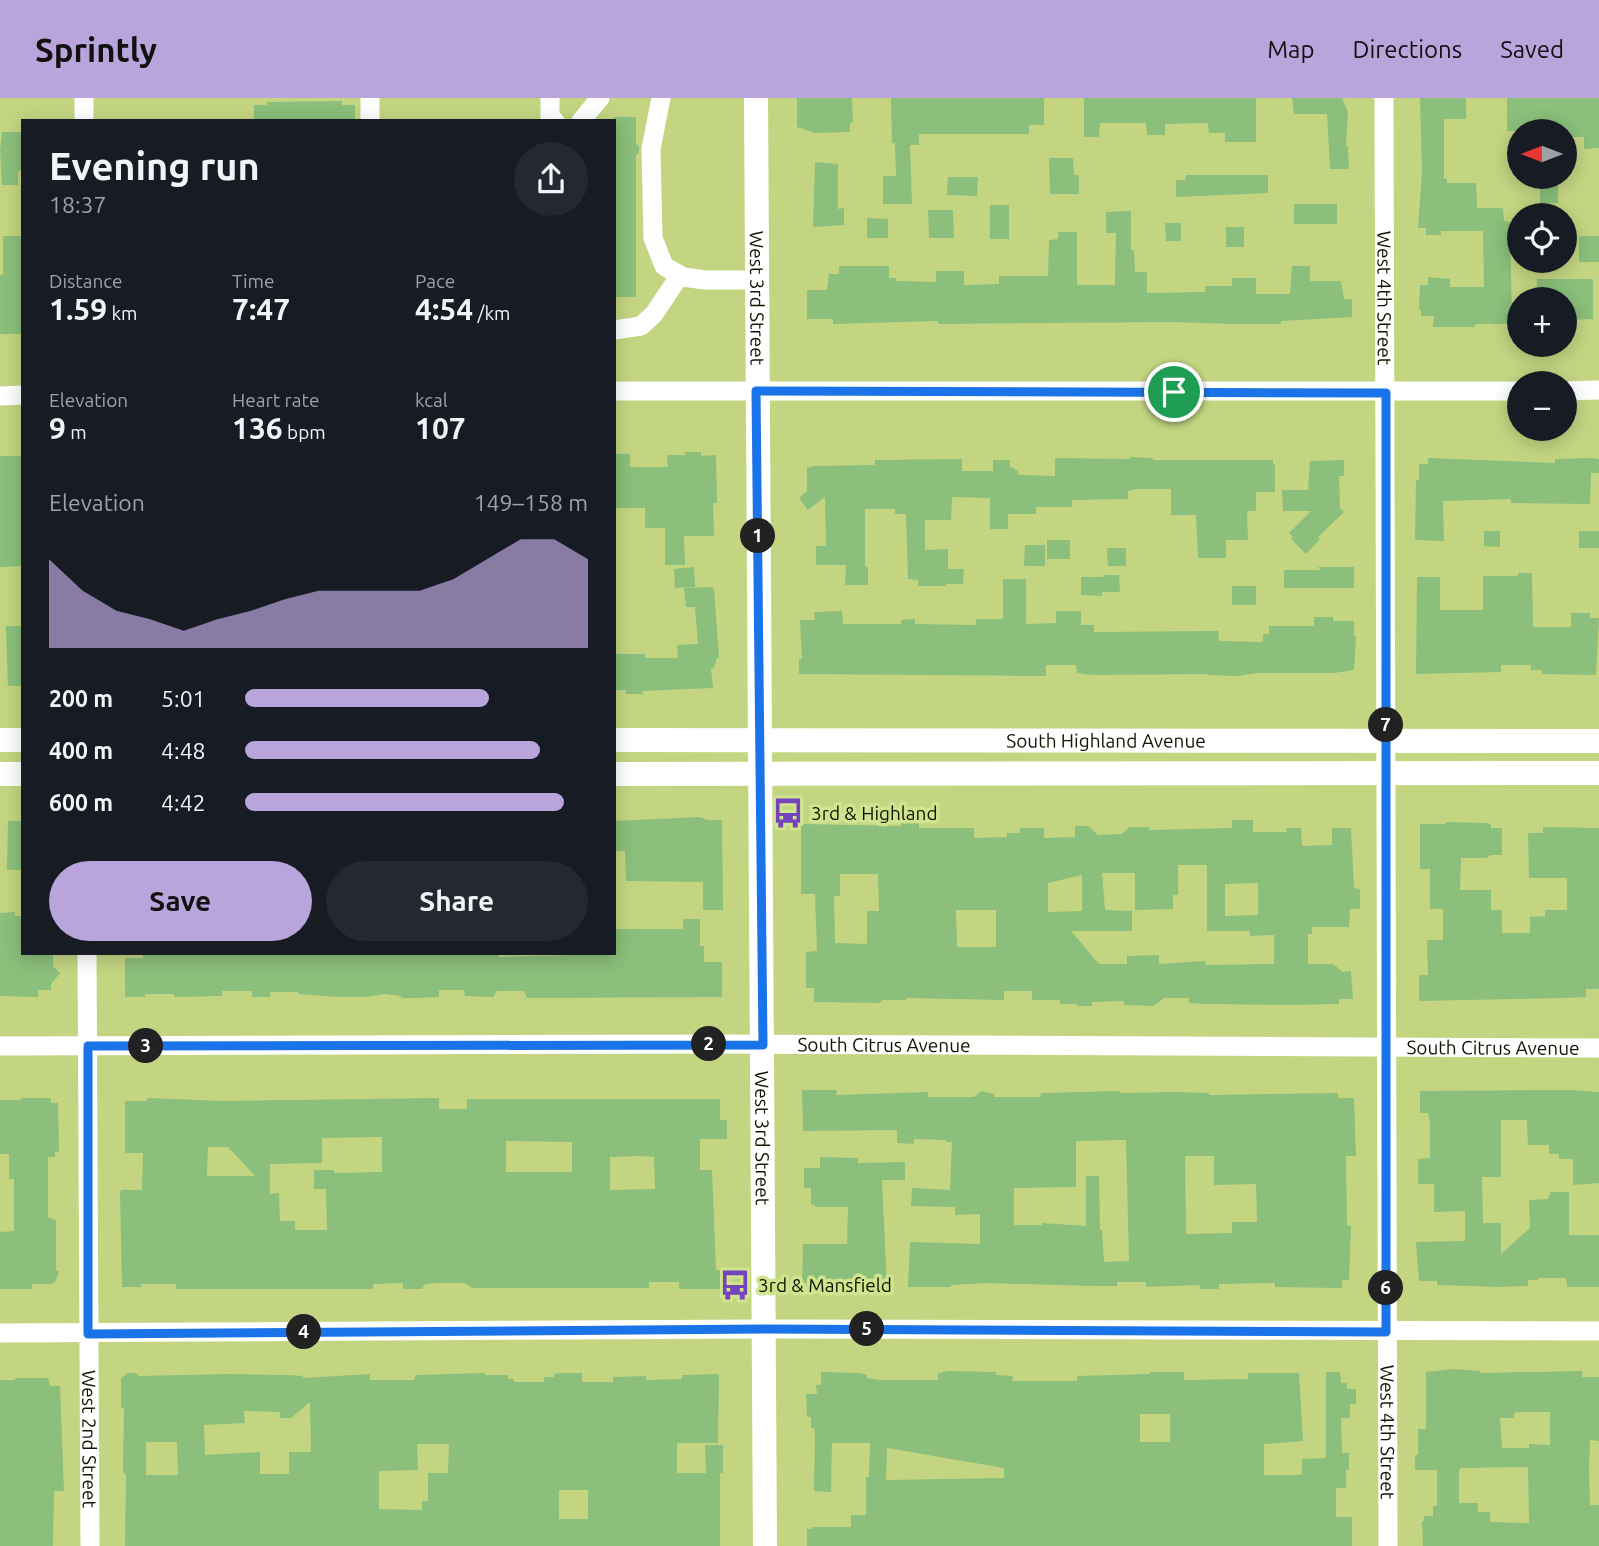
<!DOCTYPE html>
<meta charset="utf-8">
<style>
body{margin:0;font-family:Ubuntu,sans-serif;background:#242831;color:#f1f3f6;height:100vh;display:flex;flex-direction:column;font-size:26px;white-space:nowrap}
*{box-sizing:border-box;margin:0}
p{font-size:23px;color:#9ea1a6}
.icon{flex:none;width:38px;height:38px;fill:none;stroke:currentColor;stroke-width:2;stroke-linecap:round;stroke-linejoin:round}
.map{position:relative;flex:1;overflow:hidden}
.details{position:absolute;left:21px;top:21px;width:595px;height:836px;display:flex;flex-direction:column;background:#171b24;border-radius:0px;box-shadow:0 4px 18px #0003}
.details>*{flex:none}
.needle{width:46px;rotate:270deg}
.tools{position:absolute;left:1507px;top:21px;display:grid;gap:14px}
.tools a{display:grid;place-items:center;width:70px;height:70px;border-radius:50%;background:#171b24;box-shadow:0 4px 18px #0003;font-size:35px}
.pin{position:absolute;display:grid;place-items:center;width:60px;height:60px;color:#fff;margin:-30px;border:4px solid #fff;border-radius:50%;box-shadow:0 2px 7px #0007}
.km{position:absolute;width:35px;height:35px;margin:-18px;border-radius:50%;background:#222;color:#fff;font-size:19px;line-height:35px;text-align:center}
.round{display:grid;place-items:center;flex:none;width:74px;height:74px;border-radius:37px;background:#242831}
.head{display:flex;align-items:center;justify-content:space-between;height:119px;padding:0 28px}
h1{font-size:38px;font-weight:700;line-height:52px}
.figures{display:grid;grid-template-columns:repeat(3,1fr);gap:10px;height:119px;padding:7px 28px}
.figures div{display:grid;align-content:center}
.figures b{font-size:30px;font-weight:700}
.figures small{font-size:19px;font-weight:400}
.figures p{font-size:19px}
.chart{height:196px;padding:14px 28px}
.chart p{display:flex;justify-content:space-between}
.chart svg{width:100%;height:126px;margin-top:7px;fill:#b9a4db;opacity:.7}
.button{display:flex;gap:14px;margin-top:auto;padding:14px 28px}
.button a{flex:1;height:80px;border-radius:42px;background:#b9a4db;color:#111;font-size:28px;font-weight:700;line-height:80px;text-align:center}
.button a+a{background:#242831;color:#f1f3f6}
ul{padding:0 28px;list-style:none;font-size:23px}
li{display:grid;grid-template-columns:112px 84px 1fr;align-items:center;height:52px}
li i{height:18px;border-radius:9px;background:#b9a4db}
header{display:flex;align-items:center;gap:42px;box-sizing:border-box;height:98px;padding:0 35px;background:#b9a4db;color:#111}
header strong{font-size:33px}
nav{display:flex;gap:38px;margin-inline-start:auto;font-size:24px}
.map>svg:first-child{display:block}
.building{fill:#8bbf7b;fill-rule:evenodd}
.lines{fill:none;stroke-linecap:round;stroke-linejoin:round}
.minor{stroke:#fff;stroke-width:19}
.major{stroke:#fff;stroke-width:24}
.route-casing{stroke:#fff;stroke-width:14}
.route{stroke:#1a73e8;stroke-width:9}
.labels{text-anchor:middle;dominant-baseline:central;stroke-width:7;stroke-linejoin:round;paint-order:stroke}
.street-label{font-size:19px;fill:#111500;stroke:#d0e38f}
.poi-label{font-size:19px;fill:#111500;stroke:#d0e38f;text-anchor:start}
</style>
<header>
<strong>Sprintly</strong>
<nav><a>Map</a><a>Directions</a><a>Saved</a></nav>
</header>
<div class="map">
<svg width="1599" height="1448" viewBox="0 0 1599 1448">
<rect width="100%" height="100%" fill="#c4d582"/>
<path class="building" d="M797 0H852L853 25H850V34L815 35 797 29Z
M891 0H1044V27H1029V36H919V47H910L912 106H883V78H896L895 45H892Z
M1084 0H1256V44H1225V35H1209L1208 25 1165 26V37H1147L1146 25H1100L1099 39H1084Z
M1292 0H1342L1348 14 1346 48H1348L1349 71H1330L1327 16H1294Z
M1420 0H1466V21H1444V81H1447V85H1476L1477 110H1503L1504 123 1510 124 1512 226H1475V229H1433L1434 218H1421V212H1419L1420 187H1428V179L1450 181V189H1484L1483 133H1441V137H1426V130H1418L1422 74Z
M1507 0H1599V50L1584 51V39H1569V33H1507Z
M342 3V7H355V23H254V7H267V4Z
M614 19H636V46L639 49V55L636 57V199H614Z
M2 34H23V73H18V87H2L0 52Z
M1049 60H1073L1074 77H1079V96H1050Z
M815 64 838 66V111L844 110V127L813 129Z
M1186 77H1268V95L1176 99V82H1185Z
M948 79H978L977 98 947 97Z
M1540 79H1558V105H1540Z
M1294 106H1337V126H1294Z
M990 107H1009V141H990Z
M928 112H953L954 140H929Z
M1131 113V152H1134L1135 174H1147V195L1205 194V188H1232V180H1256V196H1290L1292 168H1310V183H1341L1344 201H1352V219L1281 223V226H1232L1171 224 938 226V223L833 226V221H807V192H827L829 176H839V168H889V180H896V183L936 184V173H964V187L999 186V178H1048L1049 142 1058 141V134H1077V187H1115L1116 135H1106V114Z
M867 120 888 121V140H867Z
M1165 125H1181V143H1166Z
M1226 129H1244V149H1226Z
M3 138H23L21 236H0V177H3Z
M1579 138H1599V164H1579Z
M1537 181H1593V221L1564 222V201H1536Z
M685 354H701V358L716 357 717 405H713L714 438H684L685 467H665V430H645V410H614V356H630V369H668L667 357H685Z
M0 358H23V468L0 469Z
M1130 359 1153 360V362H1273V366H1275V394H1256V413H1247L1248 442H1226V460H1198L1196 417H1171V391H1136L1128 393V401L1072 402V409H1036V416H1008V431H990V400L952 399 951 422H925V452L948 451V471H964L963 486H946V488H918V482L908 481 906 416H895V411H865V469H868V487H845L846 467H816V448H826L825 399 808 412 799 400 807 393V370L813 368 875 367V362L962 361V373H993V362H1010V369L1017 372 1019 377 1055 378V360L1130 361Z
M1428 360 1555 365V361L1591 360 1599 361V375H1591L1590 406 1511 405V401L1443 403 1444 443 1415 442 1416 382H1419V366H1428Z
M1344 362V378H1339L1340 410 1344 414 1318 439 1320 441 1306 456 1291 441 1293 439 1289 435 1311 413H1283L1282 392H1308L1310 363Z
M1484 433H1500V449L1484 448Z
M1579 433H1599V450H1579Z
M1047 442H1070V461H1047Z
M1025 447H1045V468H1024Z
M1107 450H1126V468H1108Z
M694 469 695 489 675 490 674 471Z
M1318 469H1354V490H1284V472H1321Z
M1518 475H1532L1533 529H1571V515H1590V520H1599L1596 577 1542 576V572H1531V567H1501V574L1416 576 1417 479H1440V512H1483V478H1518Z
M1103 477H1119L1120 494H1102V498L1081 497V479H1103Z
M1003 481H1026V526L1056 525V513H1081V527H1094V534L1218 533 1219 543 1263 544V536H1269V528H1314V519H1333V523H1354V538H1356L1354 572 1334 575H1257L1237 578 1208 577V576L1094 577 1077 575 1076 567H1046V578L799 576V561H802L800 522H815L814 514 842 513 843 526H901V522L915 521V526L976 527V521H1003Z
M1232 488H1256V507H1232Z
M711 489 714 491 719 560H717L714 570 711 571 713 590 642 593 643 596H626V592H614V556H645V560H678L677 547 698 546 695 509H686L684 490Z
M6 528H23V588H8Z
M699 719 708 722H722L723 812H703V784L626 783 625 753H614V723Z
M1232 722H1253V734H1287L1286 730H1301L1302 748 1332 747V730H1351L1354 790 1360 791V811H1350L1349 829H1312V836H1308V866H1333L1343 874 1351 873 1353 901H1339V906L1287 907 1203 906 1189 905V900H1164L1153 908 1124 907V903L1092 904V908H1077V906H1060V902H1032V893H1004V902L906 900V902H882L880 905 814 904V890H806V854L817 853 815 796H801V726L901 728V725H919V730H974V740L1007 739V735H1020V730H1044V740L1075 739V728H1088L1098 737 1122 736 1129 729H1149V732L1232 730ZM1178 767H1207V833H1250V838L1274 837V866L1205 867V863L1159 866V857L1127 858V866H1099L1071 833H1132V813L1105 812 1102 775H1135V812L1173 811V797H1178ZM840 776H878L879 813H867V846L835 845 834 798H840ZM1082 777V813L1048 814V785ZM1258 785V817L1225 818V786ZM956 812H996V849H957Z
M8 723H23V772H7Z
M1447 724 1485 725 1491 726V730H1502V757H1491L1486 760H1461L1460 792H1491V812H1502V835H1530V819L1545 818V812H1567V780H1529L1528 735H1543V729L1599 730V891H1586V899L1565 900 1419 903V877H1428L1427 842H1443V811H1430V771H1420V726H1445Z
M15 814V818H23V856H53V868L60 875 51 886V892H38V899L0 898V815Z
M683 821H700V848H704V864H722V899L527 900 524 893H497L493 899 465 898 464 892H439V899L418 900H401V898L385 896 366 899H338L298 896V894H270V899H252V893H222V898L174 899V896H145V899H125V860H143V856H499V859L614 856V831H683Z
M802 992H837L836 997 928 994V999H974L981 993 994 996V999H1040L1041 995 1120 993V995L1175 994 1209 995V997L1338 995V1000H1354L1356 1058H1346L1347 1128H1351L1349 1182H1342V1190L1275 1189V1185L1219 1186V1191H1200V1187L1146 1189V1184H1117V1188H1092L986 1185 951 1187V1189H908L910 1144 980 1146V1116L955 1117V1109L911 1108 912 1090 950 1092 952 1044H946V1042L914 1041V1046L897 1045V1032L803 1033ZM1126 1042 1129 1163 1104 1164 1102 1132H1100L1099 1078H1086V1128L1042 1125V1127H1014V1090L1076 1089V1043ZM1185 1058H1214V1087L1256 1086 1257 1124H1232V1135L1186 1136Z
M1570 992 1599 994V1085L1573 1087V1061H1559V1056H1549V1047H1528L1527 1022H1501V1079H1482L1483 1125H1501V1156L1530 1130 1529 1102 1548 1101 1550 1094H1569V1137H1599V1189H1567L1566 1180H1538V1182H1528V1188L1499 1189 1437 1187V1183H1419L1416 1144 1465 1143V1113L1434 1114V1086H1418V1061L1430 1060V1023L1428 1015H1420V993Z
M21 1000H51V1005H58L59 1054H55V1059H48V1119L56 1122V1172L59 1174 55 1184 51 1186H32V1191H0V1134L14 1133V1081H9V1056H0V1002H21Z
M147 1000 223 1003 439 1000V1011H467V1001H720V1022H727V1041H700V1072H712L716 1172H724V1191H679V1184H649V1190H473L464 1185H438L425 1186 422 1191H403V1185L373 1186V1191H176V1186H141V1189H122L120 1095 121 1092H142L143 1055H125V1003H147ZM382 1039V1074L334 1075V1072H314V1091H326L327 1132H295V1123H280L279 1095 270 1096V1066L322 1065V1040ZM506 1043 572 1044V1074H506ZM208 1049H228L255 1078H207ZM639 1058 654 1059 655 1091 610 1092V1059Z
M820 1059 858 1060V1065L905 1064V1082H882L887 1190 802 1189 803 1146H847L848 1109H817L811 1106V1090H804V1070H820Z
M1454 1271 1480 1273V1275L1582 1273V1279H1599V1343L1590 1342 1589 1372 1590 1407H1599V1448H1423L1422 1423H1424V1418H1433V1408H1437V1372H1415V1357H1418V1331H1426V1274ZM1518 1314H1550V1347L1529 1346V1350H1502L1500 1320H1514V1315ZM1528 1369 1529 1425 1490 1424V1414H1478V1405H1459V1372L1461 1370Z
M948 1273 996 1274V1277L1013 1278 1012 1283H1077V1278L1150 1276V1274H1184V1282L1248 1281V1275H1299L1303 1343 1264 1346V1377H1300L1302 1376V1361L1326 1360V1274H1340L1341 1285H1347V1291H1356V1306H1350V1320H1341L1342 1355H1349V1372H1346V1390H1336V1419H1352V1448H807V1431H812V1429H851V1417H866V1379H869L870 1345H832L831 1394 814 1393 815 1334 814 1330H811V1319H807L806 1296H817L816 1287H821V1274L861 1275 867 1277V1280L879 1282H938V1275ZM1140 1316H1170V1344H1140ZM887 1350 1004 1370V1380L886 1382Z
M127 1275H136L139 1278 229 1276 287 1277 303 1278V1280L370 1276V1282H414L416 1277 485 1275V1277H508V1281H514V1284H544V1279H554V1276L561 1275H582V1284H613V1279L646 1278V1282L682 1281V1277L719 1276 718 1345H677V1375H706L705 1347H723V1375H720V1448H125L126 1376H124L123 1371 124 1310H121V1281ZM310 1304 311 1354H289V1376H260V1354L205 1357 204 1327 245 1325 244 1313 280 1314V1320H291ZM146 1344H177L178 1377H146ZM417 1346H449L448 1375H428V1403H422V1412L379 1411V1373L418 1372ZM559 1392H588V1421H559Z
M15 1280H48L50 1288H60L64 1393H54L53 1448H0V1282H15Z"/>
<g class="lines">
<g class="minor">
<path d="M84 0V23"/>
<path d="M370 0V23"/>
<path d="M550 0V21L555 23"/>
<path d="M661 0 651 51 653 140 664 168 683 179 705 182H757"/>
<path id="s1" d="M1384 0 1388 1448"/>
<path d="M581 23 600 0"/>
<path d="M614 232 641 228 654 216 680 177"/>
<path d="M614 293H1519"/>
<path d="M1564 293 1599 292"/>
<path d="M0 298 23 297"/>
<path id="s2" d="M87 856 90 1448"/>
<path id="s3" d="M0 948 725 946 1599 950"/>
<path d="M0 1235 764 1231 1599 1233"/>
</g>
<g class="major">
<path id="s4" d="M756 0 765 1448"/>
<path d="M0 642H23"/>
<path id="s5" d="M614 642 1599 643"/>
<path d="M0 676H23"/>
<path d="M614 676 1599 675"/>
</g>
</g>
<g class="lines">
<g class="route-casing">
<path id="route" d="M756 293 1386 295V1234L764 1231 88 1236V948L763 947Z"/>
</g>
<use href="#route" class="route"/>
</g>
<defs>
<g id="bus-bare" transform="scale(2.415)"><path d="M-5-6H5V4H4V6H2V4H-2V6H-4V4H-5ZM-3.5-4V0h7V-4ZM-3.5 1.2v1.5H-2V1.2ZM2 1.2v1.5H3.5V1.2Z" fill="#7543bb" stroke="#d0e38f" stroke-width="2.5" paint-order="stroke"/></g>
</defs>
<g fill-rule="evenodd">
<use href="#bus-bare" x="788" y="715"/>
<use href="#bus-bare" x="735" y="1187"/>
</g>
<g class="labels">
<g class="street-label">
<text stroke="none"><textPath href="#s4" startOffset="200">West 3rd Street</textPath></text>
<text stroke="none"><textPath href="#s1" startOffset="200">West 4th Street</textPath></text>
<text stroke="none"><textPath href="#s5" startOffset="492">South Highland Avenue</textPath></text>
<text stroke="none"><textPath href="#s3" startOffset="884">South Citrus Avenue</textPath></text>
<text stroke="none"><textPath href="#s3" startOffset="1493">South Citrus Avenue</textPath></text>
<text stroke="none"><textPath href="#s4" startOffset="1040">West 3rd Street</textPath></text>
<text stroke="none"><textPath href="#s1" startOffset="1334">West 4th Street</textPath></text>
<text stroke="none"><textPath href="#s2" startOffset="485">West 2nd Street</textPath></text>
</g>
<g class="poi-label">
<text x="811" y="715">3rd &amp; Highland</text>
<text x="758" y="1187">3rd &amp; Mansfield</text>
</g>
</g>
</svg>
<div class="tools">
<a><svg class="needle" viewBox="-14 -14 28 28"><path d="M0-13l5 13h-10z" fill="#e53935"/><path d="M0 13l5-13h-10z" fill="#9ea1a6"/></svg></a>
<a><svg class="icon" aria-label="locate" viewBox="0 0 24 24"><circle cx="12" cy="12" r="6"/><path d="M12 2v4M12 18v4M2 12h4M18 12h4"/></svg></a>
<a>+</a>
<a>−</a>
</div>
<div class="pin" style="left:1174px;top:294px;background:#1e9e55"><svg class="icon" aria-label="arrive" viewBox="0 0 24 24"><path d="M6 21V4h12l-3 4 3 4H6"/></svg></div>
<b class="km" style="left:758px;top:438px">1</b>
<b class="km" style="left:709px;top:946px">2</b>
<b class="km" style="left:146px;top:948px">3</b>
<b class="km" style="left:304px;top:1234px">4</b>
<b class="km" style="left:867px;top:1231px">5</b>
<b class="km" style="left:1386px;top:1190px">6</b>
<b class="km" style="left:1386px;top:627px">7</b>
<section class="details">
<div class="head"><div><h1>Evening run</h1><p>18:37</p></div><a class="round"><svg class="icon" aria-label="share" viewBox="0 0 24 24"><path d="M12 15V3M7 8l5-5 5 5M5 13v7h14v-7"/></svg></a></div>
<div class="figures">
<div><p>Distance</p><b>1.59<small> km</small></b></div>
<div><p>Time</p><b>7:47</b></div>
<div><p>Pace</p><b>4:54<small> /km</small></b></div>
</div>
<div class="figures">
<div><p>Elevation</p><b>9<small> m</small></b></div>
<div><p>Heart rate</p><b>136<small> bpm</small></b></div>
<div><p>kcal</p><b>107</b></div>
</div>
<div class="chart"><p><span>Elevation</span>149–158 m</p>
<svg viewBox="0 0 160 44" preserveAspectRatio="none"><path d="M0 44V13L10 24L20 31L30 34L40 38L50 34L60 31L70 27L80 24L90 24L100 24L110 24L120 20L130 13L140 6L150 6L160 13V44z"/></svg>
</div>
<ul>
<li><b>200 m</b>5:01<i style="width:71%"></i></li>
<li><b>400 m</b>4:48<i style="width:86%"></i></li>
<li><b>600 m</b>4:42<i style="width:93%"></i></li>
</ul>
<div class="button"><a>Save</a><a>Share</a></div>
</section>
</div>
